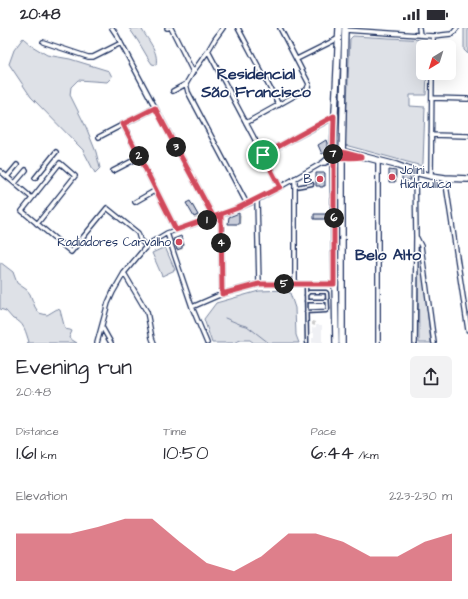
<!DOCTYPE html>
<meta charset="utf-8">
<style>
body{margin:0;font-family:"Architects Daughter",sans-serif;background:#f2f2f3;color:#2b2b33;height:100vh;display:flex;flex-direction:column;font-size:15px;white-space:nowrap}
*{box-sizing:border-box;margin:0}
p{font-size:13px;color:#7c7c81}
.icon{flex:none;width:22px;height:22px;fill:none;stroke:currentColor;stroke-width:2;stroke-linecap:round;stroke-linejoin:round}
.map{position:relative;height:315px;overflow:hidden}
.sheet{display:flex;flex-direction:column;background:#fff;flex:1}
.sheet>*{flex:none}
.needle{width:26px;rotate:218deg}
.buttons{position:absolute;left:416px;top:12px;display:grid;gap:8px}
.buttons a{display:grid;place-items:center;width:40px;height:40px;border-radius:6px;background:#fff;box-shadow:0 4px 16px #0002;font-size:20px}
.pin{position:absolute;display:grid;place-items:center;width:34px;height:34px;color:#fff;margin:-17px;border:2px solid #fff;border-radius:50%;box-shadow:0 1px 4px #0007}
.km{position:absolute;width:20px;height:20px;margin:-10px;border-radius:50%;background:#222;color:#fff;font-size:11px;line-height:20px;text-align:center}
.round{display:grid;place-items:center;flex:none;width:42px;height:42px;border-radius:6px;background:#f2f2f3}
.head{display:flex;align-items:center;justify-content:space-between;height:68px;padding:0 16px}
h1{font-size:22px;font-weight:600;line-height:30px}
.figures{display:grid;grid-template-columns:repeat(3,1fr);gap:6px;height:68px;padding:4px 16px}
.figures div{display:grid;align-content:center}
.figures b{font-size:20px;font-weight:600}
.figures small{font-size:11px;font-weight:400}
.figures p{font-size:11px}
.chart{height:112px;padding:8px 16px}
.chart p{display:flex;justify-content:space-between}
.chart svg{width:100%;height:72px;margin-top:4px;fill:#d1495b;opacity:.7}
.status{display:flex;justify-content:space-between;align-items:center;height:28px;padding:0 20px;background:#fff;direction:ltr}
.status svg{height:11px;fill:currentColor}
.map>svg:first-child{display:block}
.built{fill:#eff0f4}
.green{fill:#dee1e7;stroke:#7c88a2}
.shadow{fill:#0003}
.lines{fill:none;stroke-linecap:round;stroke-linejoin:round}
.stream{stroke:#77839f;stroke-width:1}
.building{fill:#caceda;stroke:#1b2f5e}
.lane-casing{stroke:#1b2f5e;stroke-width:5}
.street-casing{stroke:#1b2f5e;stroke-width:6}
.secondary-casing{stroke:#1b2f5e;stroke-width:8}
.lane{stroke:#fff;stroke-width:2}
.street{stroke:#fff;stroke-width:3.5}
.secondary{stroke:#fff;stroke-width:5.5}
.route-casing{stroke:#fff;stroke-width:8}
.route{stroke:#d1495b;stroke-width:5}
.poi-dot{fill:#d1495b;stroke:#fff;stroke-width:1.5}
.labels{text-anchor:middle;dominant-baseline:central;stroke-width:3;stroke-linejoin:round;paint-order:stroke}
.poi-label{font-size:12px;fill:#1b2f5e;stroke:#fff;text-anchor:end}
.district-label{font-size:16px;font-weight:bold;fill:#1b2f5e;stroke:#fff}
</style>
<div class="status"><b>20:48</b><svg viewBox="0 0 49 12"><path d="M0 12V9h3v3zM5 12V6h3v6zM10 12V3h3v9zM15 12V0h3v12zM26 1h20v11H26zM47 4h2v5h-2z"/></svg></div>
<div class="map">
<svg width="468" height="315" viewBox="0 0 468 315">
<rect width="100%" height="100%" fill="#fff"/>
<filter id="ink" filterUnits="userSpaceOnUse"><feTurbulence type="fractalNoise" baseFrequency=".025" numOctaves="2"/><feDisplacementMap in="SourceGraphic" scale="8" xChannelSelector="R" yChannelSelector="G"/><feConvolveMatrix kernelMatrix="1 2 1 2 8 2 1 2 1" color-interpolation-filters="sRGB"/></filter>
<g filter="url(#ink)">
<path class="built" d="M316 297H322V313H323V315H312V310H314V305H312V300L316 299Z"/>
<path class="green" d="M129 0H141C147 11 159 23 156 37L152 36 148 30 138 13Z
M464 0H468V26L464 22Z
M353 8 426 12 429 16V19H423V45H427L426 67H410V78L425 79 423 135 422 138 345 117 350 11Z
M23 10 32 18 47 27 70 31 109 43 112 49 107 54 78 52 71 59 70 67 86 99 96 124 100 140 95 145 83 122 31 69 9 36 14 22Z
M337 140H339L340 285H337Z
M165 219 175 242 162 248 152 225Z
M419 220 420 221 431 315H419L418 221Z
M0 234 13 244 17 255 27 262 30 266 35 279 39 285 47 287 57 281 60 282 65 301C67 302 69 301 72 303L69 310 77 315H27L29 314C26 305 24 293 13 291L6 283 0 281Z
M289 262 295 280 296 307 299 315H254L250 312H241L233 315H212L204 291 216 275 259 263Z"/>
<path class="shadow" d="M326 113 329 116 328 123 327 125 325 126 323 125Z
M395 144 397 145V154H392L390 153Z
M190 174 192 175 199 188 196 190 194 189Z
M239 186 241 187 240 197 230 196 229 195V190Z
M315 187H327L329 188V191L316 192 315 191Z
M181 209 182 210 185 218H183V221L180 222 178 221Z
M312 293 315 294V298L312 297Z"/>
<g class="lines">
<path class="stream" d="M225 290 242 297 247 298 269 315"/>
</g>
<path class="building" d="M326 112 327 115V122L326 124 322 126 318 117Z
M389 142 396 143 395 154H389Z
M402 144 408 147 410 149 411 152H402Z
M316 145H325V158H323V159H320V158H316Z
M190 173 198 187 194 189 186 175Z
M239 185V196H228L229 189Z
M314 186H327V191H314Z
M181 208 184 217 182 218V220L177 222 173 211Z"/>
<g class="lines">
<g class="lane-casing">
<path id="lane" d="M296 159 312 156
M306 257 307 315
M306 267 309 264H326L327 265 328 281 326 283 306 284
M306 273H327"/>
</g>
<g class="street-casing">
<path id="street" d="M112 0 116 6 214 190
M167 0H168
M171 0 193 44
M238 0 279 77
M419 0 420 7
M345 2 433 8 451 6 453 5 457 0
M43 14 88 29H93L121 15
M433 19V8
M208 23 280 159
M297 31 339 10
M186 56 188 64 247 176
M173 63 186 56 193 44 208 23 215 11 223 0
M432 70 468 71
M246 95 305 62 307 61 309 56 280 0
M123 96 176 202
M431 107 468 108
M99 109 155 80
M263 127 334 89
M378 133V315
M322 135H325L334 131
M0 143 32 170
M113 143 140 129
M415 144 416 209 415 315
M431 148 432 45
M7 149 17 137
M35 150 56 124
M295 150V256
M445 150 468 302
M15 155 26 142
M257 172 259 256
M135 174 156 162
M221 187 222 266
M37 196 75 148 60 135 22 183 71 224 107 180 138 205 140 212 147 219
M167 205 192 279 207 315
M417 210 421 218 434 315
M124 245 147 284 152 310 154 315
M192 279 222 266 259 256H334
M102 299 111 315
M97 315 108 275 113 264 124 245 144 221 152 214 167 205 221 187 238 180 257 172 322 135 333 126"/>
</g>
<g class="secondary-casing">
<path id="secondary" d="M340 124 342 123 396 137 415 144 431 148 445 150 468 151
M336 315 333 126 339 0
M342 315V129L345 0"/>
</g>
<use href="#lane" class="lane"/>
<use href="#street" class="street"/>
<use href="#secondary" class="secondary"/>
</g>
</g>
<g class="lines" filter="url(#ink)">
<g class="route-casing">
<path id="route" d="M263 127 280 159 238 180 176 202 123 96 155 80 214 190 221 187 222 266 259 256H334V131C344 128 351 131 361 129L342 124 333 126 334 88 263 127"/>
</g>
<use href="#route" class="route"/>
</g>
<g class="poi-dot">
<circle cx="392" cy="149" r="4"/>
<circle cx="320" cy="151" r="4"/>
<circle cx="179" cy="214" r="4"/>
</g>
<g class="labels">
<g class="poi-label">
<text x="400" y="142" text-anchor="start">Jolini<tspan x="400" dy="14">Hidraulica</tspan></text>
<text x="312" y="151">B</text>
<text x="171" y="214">Radiadores Carvalho</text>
</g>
<g class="district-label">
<text x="256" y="46">Residencial<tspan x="256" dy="18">São Francisco</tspan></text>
<text x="388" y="227">Belo Alto</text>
</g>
</g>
</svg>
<div class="buttons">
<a><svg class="needle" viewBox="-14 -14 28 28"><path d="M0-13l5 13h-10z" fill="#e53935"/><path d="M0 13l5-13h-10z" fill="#7c7c81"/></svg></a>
</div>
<div class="pin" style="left:263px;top:127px;background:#1e9e55"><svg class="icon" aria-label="arrive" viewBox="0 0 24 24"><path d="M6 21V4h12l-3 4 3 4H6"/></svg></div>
<b class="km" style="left:207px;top:192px">1</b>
<b class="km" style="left:139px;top:128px">2</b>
<b class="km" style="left:176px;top:119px">3</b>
<b class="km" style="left:221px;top:215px">4</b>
<b class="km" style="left:284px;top:256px">5</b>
<b class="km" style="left:334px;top:190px">6</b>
<b class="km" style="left:333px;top:126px">7</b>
</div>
<section class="sheet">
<div class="head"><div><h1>Evening run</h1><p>20:48</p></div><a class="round"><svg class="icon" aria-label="share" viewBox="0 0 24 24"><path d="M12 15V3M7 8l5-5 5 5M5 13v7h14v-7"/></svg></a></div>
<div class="figures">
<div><p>Distance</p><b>1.61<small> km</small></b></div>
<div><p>Time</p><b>10:50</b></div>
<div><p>Pace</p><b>6:44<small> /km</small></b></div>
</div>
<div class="chart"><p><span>Elevation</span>223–230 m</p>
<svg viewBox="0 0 160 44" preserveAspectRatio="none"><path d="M0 44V15L10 15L20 15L30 11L40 6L50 6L60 20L70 33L80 38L90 29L100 15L110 15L120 20L130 29L140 29L150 20L160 15V44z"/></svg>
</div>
</section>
